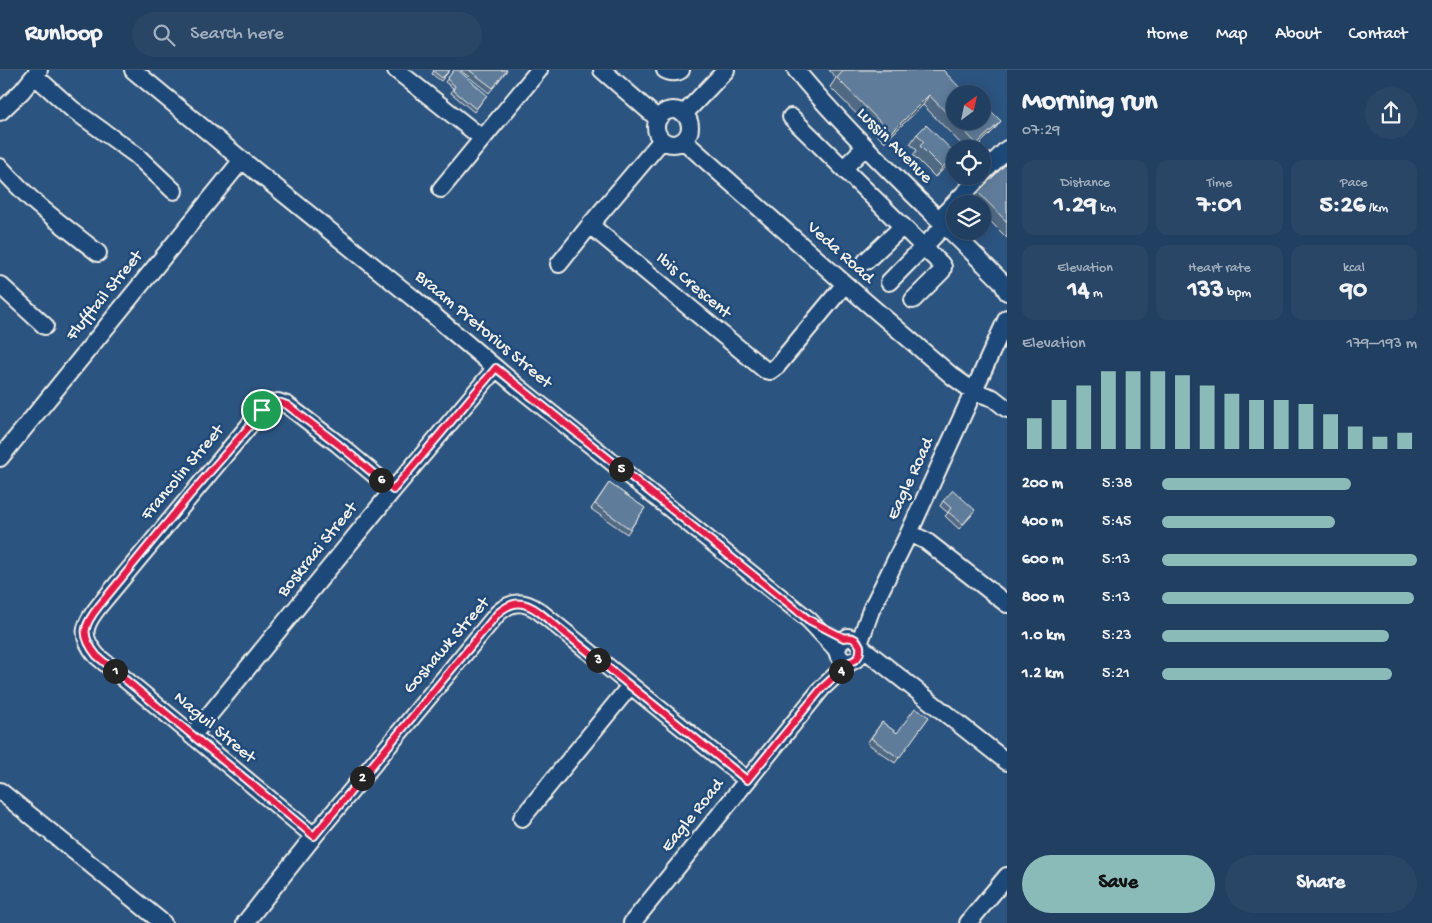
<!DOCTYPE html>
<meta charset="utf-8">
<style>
body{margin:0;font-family:"Gochi Hand",sans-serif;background:#294667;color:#f1f3f6;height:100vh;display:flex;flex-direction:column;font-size:19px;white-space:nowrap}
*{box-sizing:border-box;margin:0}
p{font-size:16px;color:#a2afbd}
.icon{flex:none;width:28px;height:28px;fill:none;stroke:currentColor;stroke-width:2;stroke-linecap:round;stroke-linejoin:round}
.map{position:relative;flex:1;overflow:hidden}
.side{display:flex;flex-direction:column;background:#213f61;width:425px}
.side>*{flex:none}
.needle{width:32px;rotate:33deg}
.buttons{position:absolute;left:946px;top:15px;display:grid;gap:10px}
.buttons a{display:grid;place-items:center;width:45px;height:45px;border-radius:50%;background:#213f61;box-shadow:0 2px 12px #0003,0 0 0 1px #3e5876;font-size:25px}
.pin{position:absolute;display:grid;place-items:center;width:42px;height:42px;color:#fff;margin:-21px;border:2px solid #fff;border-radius:50%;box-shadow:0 1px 5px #0007}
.km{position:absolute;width:25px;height:25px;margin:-12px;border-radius:50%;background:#222;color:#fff;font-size:14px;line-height:25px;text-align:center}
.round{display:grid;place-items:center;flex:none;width:52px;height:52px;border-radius:26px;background:#294667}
.head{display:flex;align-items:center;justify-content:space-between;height:85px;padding:0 15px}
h1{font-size:28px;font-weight:700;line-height:38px}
.stats{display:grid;grid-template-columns:repeat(3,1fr);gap:8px;height:85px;padding:5px 15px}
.stats div{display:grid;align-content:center;border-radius:12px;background:#294667;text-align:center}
.stats b{font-size:25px;font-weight:700}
.stats small{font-size:14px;font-weight:400}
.stats p{font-size:14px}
.chart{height:140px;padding:10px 15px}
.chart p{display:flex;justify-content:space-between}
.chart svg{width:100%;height:90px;margin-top:5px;stroke:#8bbbb9;stroke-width:6}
.button{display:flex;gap:10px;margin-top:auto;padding:10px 15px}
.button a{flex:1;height:58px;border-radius:30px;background:#8bbbb9;color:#111;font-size:20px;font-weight:700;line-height:58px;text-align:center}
.button a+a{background:#294667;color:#f1f3f6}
ul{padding:0 15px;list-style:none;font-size:16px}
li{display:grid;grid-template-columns:80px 60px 1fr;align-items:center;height:38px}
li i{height:12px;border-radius:6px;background:#8bbbb9}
header{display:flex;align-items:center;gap:30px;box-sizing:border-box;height:70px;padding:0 25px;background:#213f61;border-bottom:1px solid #3e5876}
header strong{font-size:24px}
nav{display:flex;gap:28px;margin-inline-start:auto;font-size:18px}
.search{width:350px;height:45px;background:#294667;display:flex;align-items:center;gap:12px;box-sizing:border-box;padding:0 18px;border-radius:28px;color:#a2afbd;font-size:19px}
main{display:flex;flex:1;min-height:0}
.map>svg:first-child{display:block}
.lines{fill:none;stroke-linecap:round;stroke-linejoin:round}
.minor-casing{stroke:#f4f1e8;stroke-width:20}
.minor{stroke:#1f4a7a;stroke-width:16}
.wall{fill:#516a84;stroke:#f4f1e8}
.shaded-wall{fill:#42566c;stroke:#f4f1e8}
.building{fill:#5e7b9a;stroke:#f4f1e8}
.route-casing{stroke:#fff;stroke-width:10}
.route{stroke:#e11d48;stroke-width:6}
.labels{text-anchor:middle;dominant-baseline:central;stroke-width:5;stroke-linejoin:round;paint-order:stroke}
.street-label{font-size:18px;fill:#f4f1e8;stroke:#1f4a7a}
</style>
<header>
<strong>Runloop</strong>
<div class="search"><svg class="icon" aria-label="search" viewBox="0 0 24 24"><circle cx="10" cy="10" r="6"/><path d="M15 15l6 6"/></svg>Search here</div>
<nav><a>Home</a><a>Map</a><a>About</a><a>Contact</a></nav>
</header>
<main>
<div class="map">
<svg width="1007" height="853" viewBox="0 0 1007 853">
<rect width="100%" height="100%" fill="#2c5481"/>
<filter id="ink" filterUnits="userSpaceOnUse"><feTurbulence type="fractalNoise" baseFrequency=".02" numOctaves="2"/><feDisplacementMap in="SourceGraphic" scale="10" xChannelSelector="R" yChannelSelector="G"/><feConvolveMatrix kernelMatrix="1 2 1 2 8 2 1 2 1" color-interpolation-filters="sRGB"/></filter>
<g filter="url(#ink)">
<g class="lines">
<g class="minor-casing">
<path id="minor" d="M133 0 242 90 413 228 517 316 809 550 837 580
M396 0 482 68
M602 0 658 49
M665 0C670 3 677 3 681 0
M796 0C815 24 836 46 857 68 899 112 944 154 987 197L1001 211 1007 222
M35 6 72 39 136 85 174 121
M656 57a17 17 0 1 1 34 0a17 17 0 1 1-34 0Z
M0 42 22 21 39 0
M684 44 726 0
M791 47 941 194 943 197 942 201 913 230
M684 71 845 214 952 306 973 321 993 328 1007 339
M0 97C12 110 25 124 39 136 58 152 78 167 98 183
M844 98 865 77
M982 104 1007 79
M441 119 539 0
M939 149 981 106
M590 155 765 300 770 301 777 296 845 214
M866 191 903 156
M559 194 590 155 662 70
M889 212 945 155
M0 215 45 256
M0 388 242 90
M909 463 926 471 1007 534
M859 574 871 540 909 463 1007 248
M860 576 1007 692
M192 666 393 420 496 298
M0 721 163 853
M522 748 630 616
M314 766 97 586C80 566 83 556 99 536L262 340 273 333 278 332 287 335 338 374 393 420
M245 853 314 766 498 543C513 530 524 531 539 541L747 710
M632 853 822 618 850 592C866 587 864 570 848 567L840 572 837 580C838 588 843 592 850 592
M968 853 1007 806"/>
</g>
<use href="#minor" class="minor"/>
</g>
<path class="wall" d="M434 0H450L441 11 432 4Z
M454 0 487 25 474 42 451 23 453 18 445 12Z
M460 0H507L489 23Z
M829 0H943L994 60 975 79H966L923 35 884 72 830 17 836 8Z
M917 64 949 94 935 107 913 85 917 80 910 74Z
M1007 93V168L982 143V134H973L971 132 978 122Z
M609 413 645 438 627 464 591 439Z
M943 431 972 445 959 459 945 446 948 443 940 436Z
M929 647 895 693 867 673 882 652 897 663Z"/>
<path class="shaded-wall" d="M929 25 923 35 884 72 891 63Z
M1001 51 994 60 975 79H974L977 74Z
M955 85 949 94 935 107 942 98Z"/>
<path class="building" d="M434 0H450L442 8 433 1Z
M454 0H458L487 25 476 39 453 20 455 16 447 9Z
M469 0H507L493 18Z
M844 0H943L963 21 968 17 975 24H955V51H982V32L1001 51 977 74 929 25 891 63 837 8Z
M926 55 955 83V85L942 98 920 76 924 72 917 64Z
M1007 93V152L978 122Z
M609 413 645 438 630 459 595 434Z
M953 420 975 440 963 454 948 442 951 438 943 431Z
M915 638 929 647 899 688 871 668 882 652 897 663Z"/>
</g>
<g class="lines" filter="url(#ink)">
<g class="route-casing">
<path id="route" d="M496 298 809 550 844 568C852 566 857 569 860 576 861 584 858 590 850 592L822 618 747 710 539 542C524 531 513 530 498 543L314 766 97 586C80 565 83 556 99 536L189 426 266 337C274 332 278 331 287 335L338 374 393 420Z"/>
</g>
<use href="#route" class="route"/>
</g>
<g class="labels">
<g class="street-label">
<text transform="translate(894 76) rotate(45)">Lussin Avenue</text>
<text transform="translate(840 183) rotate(42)">Veda Road</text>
<text transform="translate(693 216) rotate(40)">Ibis Crescent</text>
<text transform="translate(105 226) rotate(-51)">Flufftail Street</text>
<text transform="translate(483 260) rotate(40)">Braam Pretorius Street</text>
<text transform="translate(183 403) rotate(-50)">Francolin Street</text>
<text transform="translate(911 409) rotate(-65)">Eagle Road</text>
<text transform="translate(318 480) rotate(-51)">Boskraai Street</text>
<text transform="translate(447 576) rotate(-49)">Goshawk Street</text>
<text transform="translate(214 658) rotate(40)">Naguil Street</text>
<text transform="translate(693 746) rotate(-51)">Eagle Road</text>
</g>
</g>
</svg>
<div class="buttons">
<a><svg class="needle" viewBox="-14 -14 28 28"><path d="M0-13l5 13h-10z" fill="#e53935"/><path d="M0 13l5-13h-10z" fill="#a2afbd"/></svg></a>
<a><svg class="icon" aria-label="locate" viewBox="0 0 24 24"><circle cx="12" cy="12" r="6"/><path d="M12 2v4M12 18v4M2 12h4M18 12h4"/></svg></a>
<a><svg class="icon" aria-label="layers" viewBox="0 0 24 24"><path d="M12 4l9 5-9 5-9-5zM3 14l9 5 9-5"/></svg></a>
</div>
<div class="pin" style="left:262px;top:340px;background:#1e9e55"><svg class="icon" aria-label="arrive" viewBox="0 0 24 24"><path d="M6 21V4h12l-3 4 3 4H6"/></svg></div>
<b class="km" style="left:115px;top:601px">1</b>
<b class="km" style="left:362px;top:708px">2</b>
<b class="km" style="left:598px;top:590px">3</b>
<b class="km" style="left:841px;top:601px">4</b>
<b class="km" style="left:621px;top:399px">5</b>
<b class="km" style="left:381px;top:410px">6</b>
</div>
<section class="side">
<div class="head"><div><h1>Morning run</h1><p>07:29</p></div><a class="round"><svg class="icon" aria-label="share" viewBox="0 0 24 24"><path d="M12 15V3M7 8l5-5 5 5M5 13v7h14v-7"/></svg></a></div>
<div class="stats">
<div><p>Distance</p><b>1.29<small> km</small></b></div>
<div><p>Time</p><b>7:01</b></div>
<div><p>Pace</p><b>5:26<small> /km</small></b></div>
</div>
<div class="stats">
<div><p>Elevation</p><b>14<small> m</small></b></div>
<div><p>Heart rate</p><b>133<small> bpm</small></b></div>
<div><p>kcal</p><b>90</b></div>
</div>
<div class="chart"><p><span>Elevation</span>179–193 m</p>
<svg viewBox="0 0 160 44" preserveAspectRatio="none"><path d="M5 44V29M15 44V20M25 44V13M35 44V6M45 44V6M55 44V6M65 44V8M75 44V13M85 44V17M95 44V20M105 44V20M115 44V22M125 44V27M135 44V33M145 44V38M155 44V36"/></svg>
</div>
<ul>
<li><b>200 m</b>5:38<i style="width:74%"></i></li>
<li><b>400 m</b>5:45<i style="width:68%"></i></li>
<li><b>600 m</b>5:13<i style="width:100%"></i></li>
<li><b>800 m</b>5:13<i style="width:99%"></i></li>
<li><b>1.0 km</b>5:23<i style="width:89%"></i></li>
<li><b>1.2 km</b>5:21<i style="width:90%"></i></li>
</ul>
<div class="button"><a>Save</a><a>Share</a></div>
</section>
</main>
